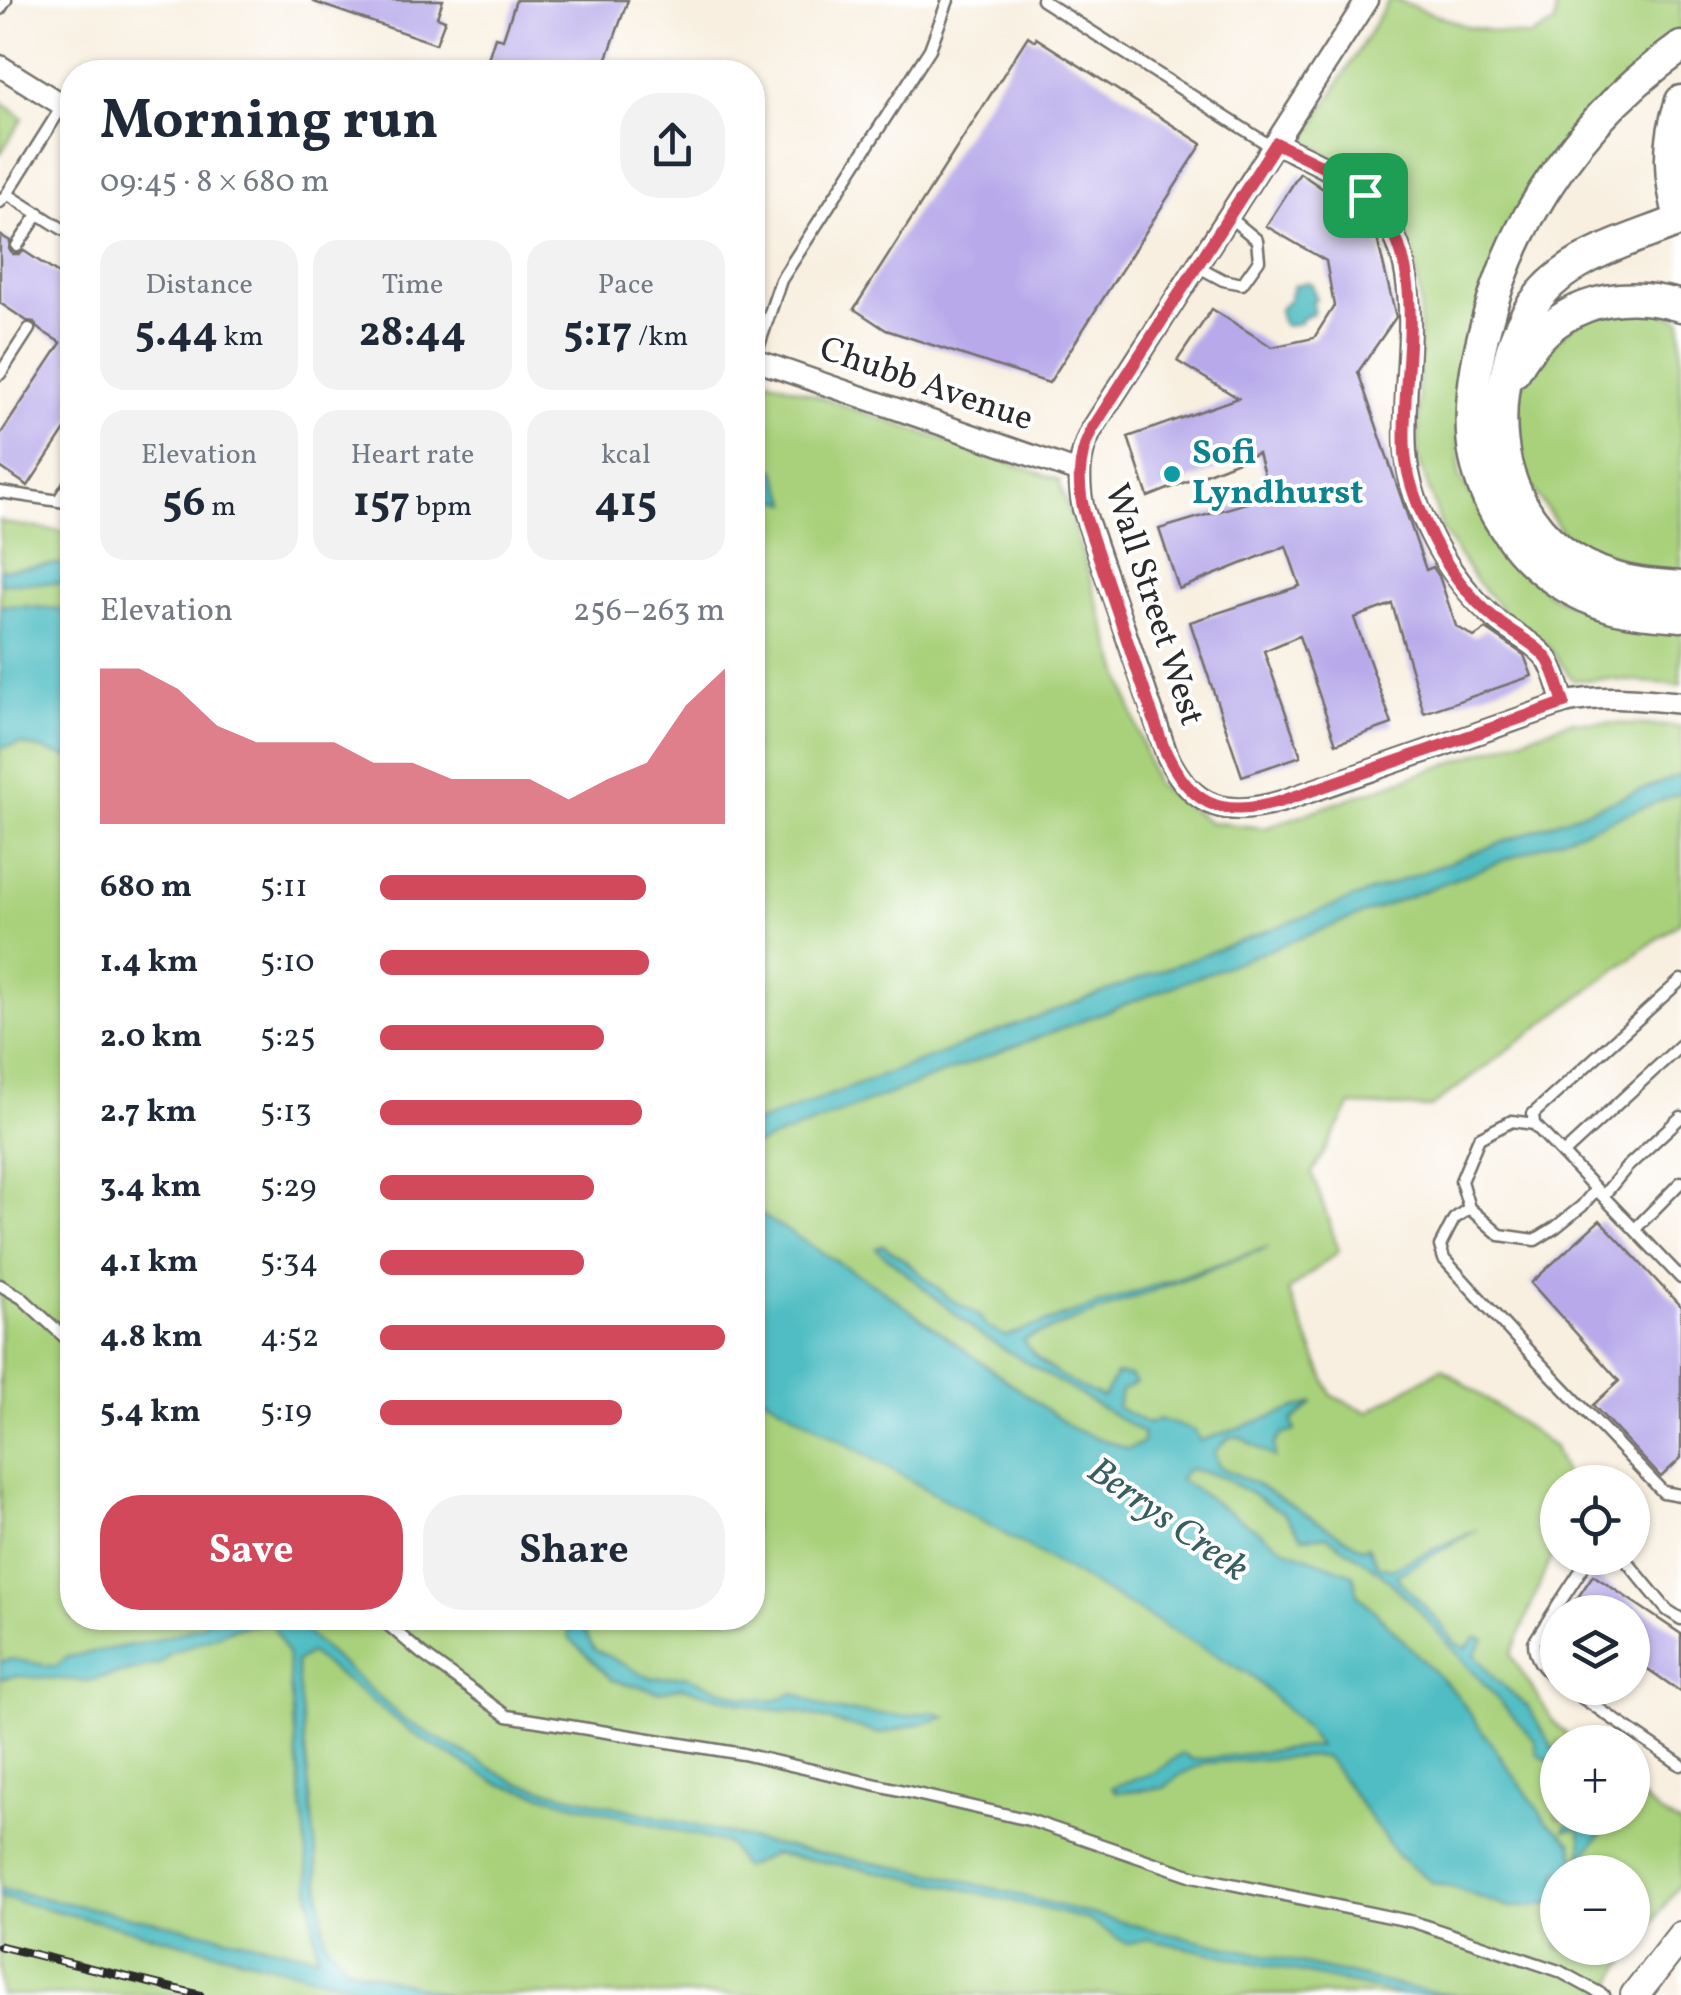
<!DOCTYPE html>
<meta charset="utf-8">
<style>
body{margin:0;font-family:Vollkorn,serif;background:#f2f2f3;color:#1f2937;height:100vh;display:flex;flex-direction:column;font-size:38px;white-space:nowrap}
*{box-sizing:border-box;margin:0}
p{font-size:32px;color:#747a83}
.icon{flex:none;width:55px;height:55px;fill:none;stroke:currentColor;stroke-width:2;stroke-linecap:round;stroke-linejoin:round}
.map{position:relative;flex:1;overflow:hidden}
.panel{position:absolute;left:60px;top:60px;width:705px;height:1570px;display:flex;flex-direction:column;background:#fff;border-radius:40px;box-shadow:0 2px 8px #0004}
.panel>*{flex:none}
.buttons{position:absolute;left:1540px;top:1465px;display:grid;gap:20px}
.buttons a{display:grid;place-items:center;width:110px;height:110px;border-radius:50%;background:#fff;box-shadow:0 2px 8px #0004;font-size:50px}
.pin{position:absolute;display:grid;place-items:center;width:85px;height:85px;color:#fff;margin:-42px;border-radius:20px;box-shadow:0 5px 15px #0006}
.round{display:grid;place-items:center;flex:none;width:105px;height:105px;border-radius:40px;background:#f2f2f3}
.overview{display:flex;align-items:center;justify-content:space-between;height:170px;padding:0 40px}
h1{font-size:55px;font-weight:700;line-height:75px}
.figures{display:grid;grid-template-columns:repeat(3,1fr);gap:15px;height:170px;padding:10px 40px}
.figures div{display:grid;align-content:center;border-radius:25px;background:#f2f2f3;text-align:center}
.figures b{font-size:42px;font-weight:700}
.figures small{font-size:28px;font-weight:400}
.figures p{font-size:28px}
.chart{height:280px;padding:20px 40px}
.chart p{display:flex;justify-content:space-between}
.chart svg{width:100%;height:180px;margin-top:10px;fill:#d1495b;opacity:.7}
.button{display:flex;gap:20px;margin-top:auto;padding:20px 40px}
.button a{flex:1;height:115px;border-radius:40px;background:#d1495b;color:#fff;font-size:40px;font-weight:700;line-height:115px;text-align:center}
.button a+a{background:#f2f2f3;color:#1f2937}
ul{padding:0 40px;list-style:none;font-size:32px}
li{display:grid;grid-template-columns:160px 120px 1fr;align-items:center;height:75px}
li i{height:25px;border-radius:12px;background:#d1495b}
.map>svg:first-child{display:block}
.green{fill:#a9d17b;stroke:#6a7e53;stroke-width:2.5;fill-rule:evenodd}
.water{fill:#4fbdc3;stroke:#3d7477;stroke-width:2.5}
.building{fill:#b8aaea}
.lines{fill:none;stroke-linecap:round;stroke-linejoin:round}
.lane-casing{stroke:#73706a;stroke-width:15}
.street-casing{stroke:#73706a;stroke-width:25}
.secondary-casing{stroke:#73706a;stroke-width:32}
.primary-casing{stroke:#73706a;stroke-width:35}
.lane{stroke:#fff;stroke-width:10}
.street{stroke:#fff;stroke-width:20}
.secondary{stroke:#fff;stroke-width:28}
.primary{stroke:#fff;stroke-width:30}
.rail-casing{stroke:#2b2b2b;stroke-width:9}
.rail{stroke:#fff;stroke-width:5;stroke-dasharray:15;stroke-linecap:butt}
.route-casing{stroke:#fff;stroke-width:20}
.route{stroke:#d1495b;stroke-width:12}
.culture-dot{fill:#0f9aa8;stroke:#fff;stroke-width:4}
.labels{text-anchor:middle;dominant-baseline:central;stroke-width:8;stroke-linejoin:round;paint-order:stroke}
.street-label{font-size:35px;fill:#2b2b2b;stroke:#fff}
.culture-label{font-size:35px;font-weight:bold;fill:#0d838f;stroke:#fff;text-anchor:start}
.water-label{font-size:38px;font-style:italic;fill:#385e60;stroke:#fff}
</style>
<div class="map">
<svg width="1681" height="1995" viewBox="0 0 1681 1995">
<rect width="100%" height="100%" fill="#fff"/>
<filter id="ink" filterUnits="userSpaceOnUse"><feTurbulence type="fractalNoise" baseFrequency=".01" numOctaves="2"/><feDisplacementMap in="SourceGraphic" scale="20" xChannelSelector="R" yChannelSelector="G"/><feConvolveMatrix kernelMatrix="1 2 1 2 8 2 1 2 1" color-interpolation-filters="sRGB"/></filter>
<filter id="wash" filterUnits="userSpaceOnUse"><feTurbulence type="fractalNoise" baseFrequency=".0048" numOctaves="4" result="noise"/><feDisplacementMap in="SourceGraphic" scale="40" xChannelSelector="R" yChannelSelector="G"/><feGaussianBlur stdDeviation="2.25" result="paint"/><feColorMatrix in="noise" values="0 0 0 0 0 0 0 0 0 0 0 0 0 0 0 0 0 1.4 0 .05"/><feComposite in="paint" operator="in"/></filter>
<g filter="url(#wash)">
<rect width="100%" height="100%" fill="#f8efe0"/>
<path class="green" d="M1389 0H1397L1468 27 1529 37 1554 24 1557 0H1681V33L1534 180 1460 400 1459 476 1509 557 1550 595 1586 611 1681 630V685L1604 679 1573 680 1547 645 1509 617 1475 580 1443 531 1418 457 1420 297 1413 252 1394 214 1362 178 1305 139Z
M0 101 23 118 0 154Z
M1649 307 1681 319V574L1655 572 1567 539 1521 472 1518 392 1547 348 1589 313Z
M753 374 1059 480 1155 784 1209 822 1265 828 1571 721 1681 727V921L1430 1108 1351 1105 1312 1173 1339 1251 1288 1291 1332 1396 1368 1412 1442 1368 1554 1447 1568 1482H1558L1557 1542 1511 1655 1554 1723 1576 1742H1558V1818H1632L1633 1790 1659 1813 1681 1825V1882L1620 1970 1607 1995H0V520L4 523 72 533V1618H752ZM1558 1872H1632V1948H1558Z"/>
<path class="water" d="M1308 282 1312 284 1316 299 1313 300V314L1301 319 1300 323 1286 326 1282 323 1279 310 1289 299 1294 285Z
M753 468 775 469 789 503 753 492Z
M58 564 72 566V583H0V570Z
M6 605 72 610V758L21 744 0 748V606Z
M1681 775V793L753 1146V1124Z
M752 1209 881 1289 1073 1429 1128 1449 1143 1443V1433L979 1334 876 1248 883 1245 907 1262 949 1298 979 1316 986 1326 1006 1336 1268 1247 1023 1340C1039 1367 1074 1386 1103 1397L1116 1374 1130 1376 1136 1383 1121 1391 1117 1407 1148 1424 1159 1419 1195 1431 1200 1441 1314 1402 1292 1421 1295 1431 1281 1435 1274 1445 1275 1458 1240 1437H1230L1214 1452 1219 1466 1254 1483 1362 1548 1368 1546 1378 1565 1391 1569 1477 1530 1396 1576 1440 1623 1455 1643 1466 1648 1476 1637 1484 1639 1475 1654 1494 1678 1528 1707 1557 1754V1769L1555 1764 1538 1755 1535 1741 1410 1601 1380 1572 1326 1536 1302 1537 1284 1513 1220 1476 1188 1469 1179 1479 1286 1549 1353 1574 1358 1594 1457 1695 1547 1822 1571 1842 1577 1865 1572 1872H1558L1557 1896 1553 1903 1509 1908 1451 1887 1433 1883 1397 1855 1327 1758 1315 1756 1205 1763 1181 1774 1164 1788 1117 1792 1112 1787 1156 1772 1182 1753 1193 1760 1319 1746 1305 1727 1249 1674 753 1390Z
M207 1618H290L403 1719 518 1783 774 1845 940 1875 1153 1930 1410 1988 1455 1995H1403L1147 1939 1127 1944 1088 1920 960 1888 844 1865 773 1854 743 1868 728 1844 499 1784 411 1732 310 1653 296 1662 325 1940 347 1967 447 1995H390L0 1897V1889L317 1956 287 1654 271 1622 235 1628 171 1653 159 1664 87 1681 15 1676 0 1679V1662L12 1659 55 1667 67 1657 153 1641 203 1625Z
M569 1618H577L594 1649 651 1678 686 1676 742 1697 772 1701 794 1693 830 1710 906 1716 933 1712 946 1717 880 1734 794 1711 764 1709 682 1687 659 1692 612 1680 569 1638Z
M1571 1818H1606L1604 1830 1580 1860 1582 1844 1579 1828 1564 1831Z"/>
<g id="blocks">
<path class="building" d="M315 0H443L437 17 445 20 436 44 314 2Z
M516 0H628L602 72H516L487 62 495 37 503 39Z
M1028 36 1035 41 1036 38 1202 144 1049 383 886 330 854 309Z
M1300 173 1368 220 1375 230 1396 317 1358 372 1426 570 1433 567 1439 576 1456 626 1474 637 1486 629 1524 655 1532 676 1424 713 1392 604 1354 618 1392 724 1336 744 1299 636 1264 651 1301 756 1242 776 1190 622 1300 586 1286 546 1179 589 1159 529 1270 496 1258 453 1148 497 1128 437 1238 398 1177 361 1212 309 1272 347 1314 338 1334 306 1326 261 1266 226Z
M0 235 10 241 9 249 13 254H20L24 251 72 283V419L28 486 0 467V435L61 343 37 328 34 322 27 321 0 303Z
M1600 1220 1681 1307V1458L1661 1477 1593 1405 1619 1381 1531 1283Z
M1593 1575 1681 1634V1692L1632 1658V1612H1568Z"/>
</g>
</g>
<g filter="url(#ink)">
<use href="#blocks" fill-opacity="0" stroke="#73706a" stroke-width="2.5"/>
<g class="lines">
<g class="lane-casing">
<path id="lane" d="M1042 0 1272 147
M0 9 6 0
M7 194 72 235
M0 202 7 194 63 105
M17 246 39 213
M1197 266 1223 280 1242 284 1259 260 1257 240 1228 216
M754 360 781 280 930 49 948 0
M0 374 29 329
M0 492 72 503
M58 501 72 479
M1681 980 1533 1114 1534 1124 1681 1278
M1534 1124 1512 1121 1479 1138 1461 1181 1469 1208 1500 1235 1535 1240 1556 1227 1582 1206 1596 1189
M1563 1154 1681 1045
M1603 1196 1627 1167 1681 1117
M1469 1208 1454 1219 1440 1246 1444 1259 1518 1340 1663 1492 1680 1495
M1635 1229 1681 1182
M0 1285 22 1298 72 1344
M1624 1558 1667 1610 1681 1619
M380 1618 421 1653 507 1716 743 1754 1029 1820 1193 1876 1414 1922 1559 1971 1603 1995
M1558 1680C1545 1671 1534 1658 1534 1642L1589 1558
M1568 1688 1681 1765"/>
</g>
<g class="street-casing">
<path id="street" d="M1367 0 1091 431C1078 456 1078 480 1083 508L1167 755C1192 809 1228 818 1283 801L1564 703C1603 694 1641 699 1681 703
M0 66 72 111
M1276 143C1305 158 1337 170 1362 192 1437 259 1399 365 1406 453 1408 480 1418 509 1430 533 1447 568 1470 598 1500 623 1516 635 1536 644 1548 660 1556 673 1559 689 1564 703
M752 359 1079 472"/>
</g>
<g class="secondary-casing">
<path id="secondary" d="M1635 1995 1681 1936"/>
</g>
<g class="primary-casing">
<path id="primary" d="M1681 47C1618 91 1567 148 1529 216 1494 279 1461 386 1475 458 1481 488 1495 516 1513 540 1538 573 1574 596 1613 607 1635 613 1658 614 1681 616
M1681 101C1667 142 1668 179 1681 220
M1681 220C1633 240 1576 253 1541 294 1517 321 1508 356 1503 392 1493 475 1529 550 1613 577 1635 584 1658 585 1681 587
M1515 371C1551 306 1612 286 1681 306"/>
</g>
<use href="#lane" class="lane"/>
<use href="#street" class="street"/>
<use href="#secondary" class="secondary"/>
<use href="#primary" class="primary"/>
<g class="rail-casing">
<path id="rail" d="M0 1946 200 1995"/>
</g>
<use href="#rail" class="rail"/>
</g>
</g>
<g class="lines" filter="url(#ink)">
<g class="route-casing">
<path id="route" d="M1276 143C1305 158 1337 170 1362 192 1438 258 1399 366 1405 453 1407 478 1417 504 1427 526 1443 563 1468 597 1500 623 1516 635 1536 644 1548 660 1556 673 1559 689 1564 703L1282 801C1220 820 1189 805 1163 746L1086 519C1077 488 1077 460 1091 431Z"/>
</g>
<use href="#route" class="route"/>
</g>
<circle class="culture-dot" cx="1172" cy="474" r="10"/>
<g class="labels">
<g class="street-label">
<text transform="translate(926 385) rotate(19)">Chubb Avenue</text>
<text transform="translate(1153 605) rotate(72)">Wall Street West</text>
</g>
<g class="culture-label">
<text x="1192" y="454">Sofi<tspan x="1192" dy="40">Lyndhurst</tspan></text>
</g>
<g class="water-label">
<text transform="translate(1167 1521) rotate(35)">Berrys Creek</text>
</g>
</g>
</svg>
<div class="buttons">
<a><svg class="icon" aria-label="locate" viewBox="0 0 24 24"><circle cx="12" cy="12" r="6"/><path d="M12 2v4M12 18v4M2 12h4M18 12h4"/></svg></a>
<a><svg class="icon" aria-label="layers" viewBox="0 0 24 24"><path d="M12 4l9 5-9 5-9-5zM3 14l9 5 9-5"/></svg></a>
<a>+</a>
<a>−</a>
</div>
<div class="pin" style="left:1365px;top:195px;background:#1e9e55"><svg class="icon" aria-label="arrive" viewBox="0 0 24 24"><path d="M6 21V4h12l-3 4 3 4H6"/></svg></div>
<section class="panel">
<div class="overview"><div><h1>Morning run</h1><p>09:45 · 8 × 680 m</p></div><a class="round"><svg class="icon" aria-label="share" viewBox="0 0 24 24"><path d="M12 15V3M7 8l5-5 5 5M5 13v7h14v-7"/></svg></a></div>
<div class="figures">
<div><p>Distance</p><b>5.44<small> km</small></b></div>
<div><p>Time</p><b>28:44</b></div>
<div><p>Pace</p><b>5:17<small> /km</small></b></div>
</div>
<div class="figures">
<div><p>Elevation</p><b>56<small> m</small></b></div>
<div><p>Heart rate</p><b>157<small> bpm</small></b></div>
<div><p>kcal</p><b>415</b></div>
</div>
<div class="chart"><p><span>Elevation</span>256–263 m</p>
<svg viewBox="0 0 160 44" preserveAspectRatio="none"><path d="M0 44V6L10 6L20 11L30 20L40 24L50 24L60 24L70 29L80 29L90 33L100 33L110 33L120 38L130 33L140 29L150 15L160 6V44z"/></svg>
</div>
<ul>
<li><b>680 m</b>5:11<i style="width:77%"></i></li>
<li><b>1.4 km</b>5:10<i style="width:78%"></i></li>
<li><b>2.0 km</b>5:25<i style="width:65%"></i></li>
<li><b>2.7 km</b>5:13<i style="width:76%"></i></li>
<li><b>3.4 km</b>5:29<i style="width:62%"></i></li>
<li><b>4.1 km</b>5:34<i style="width:59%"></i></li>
<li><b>4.8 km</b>4:52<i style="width:100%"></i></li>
<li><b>5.4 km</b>5:19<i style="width:70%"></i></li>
</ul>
<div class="button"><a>Save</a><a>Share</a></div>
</section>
</div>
